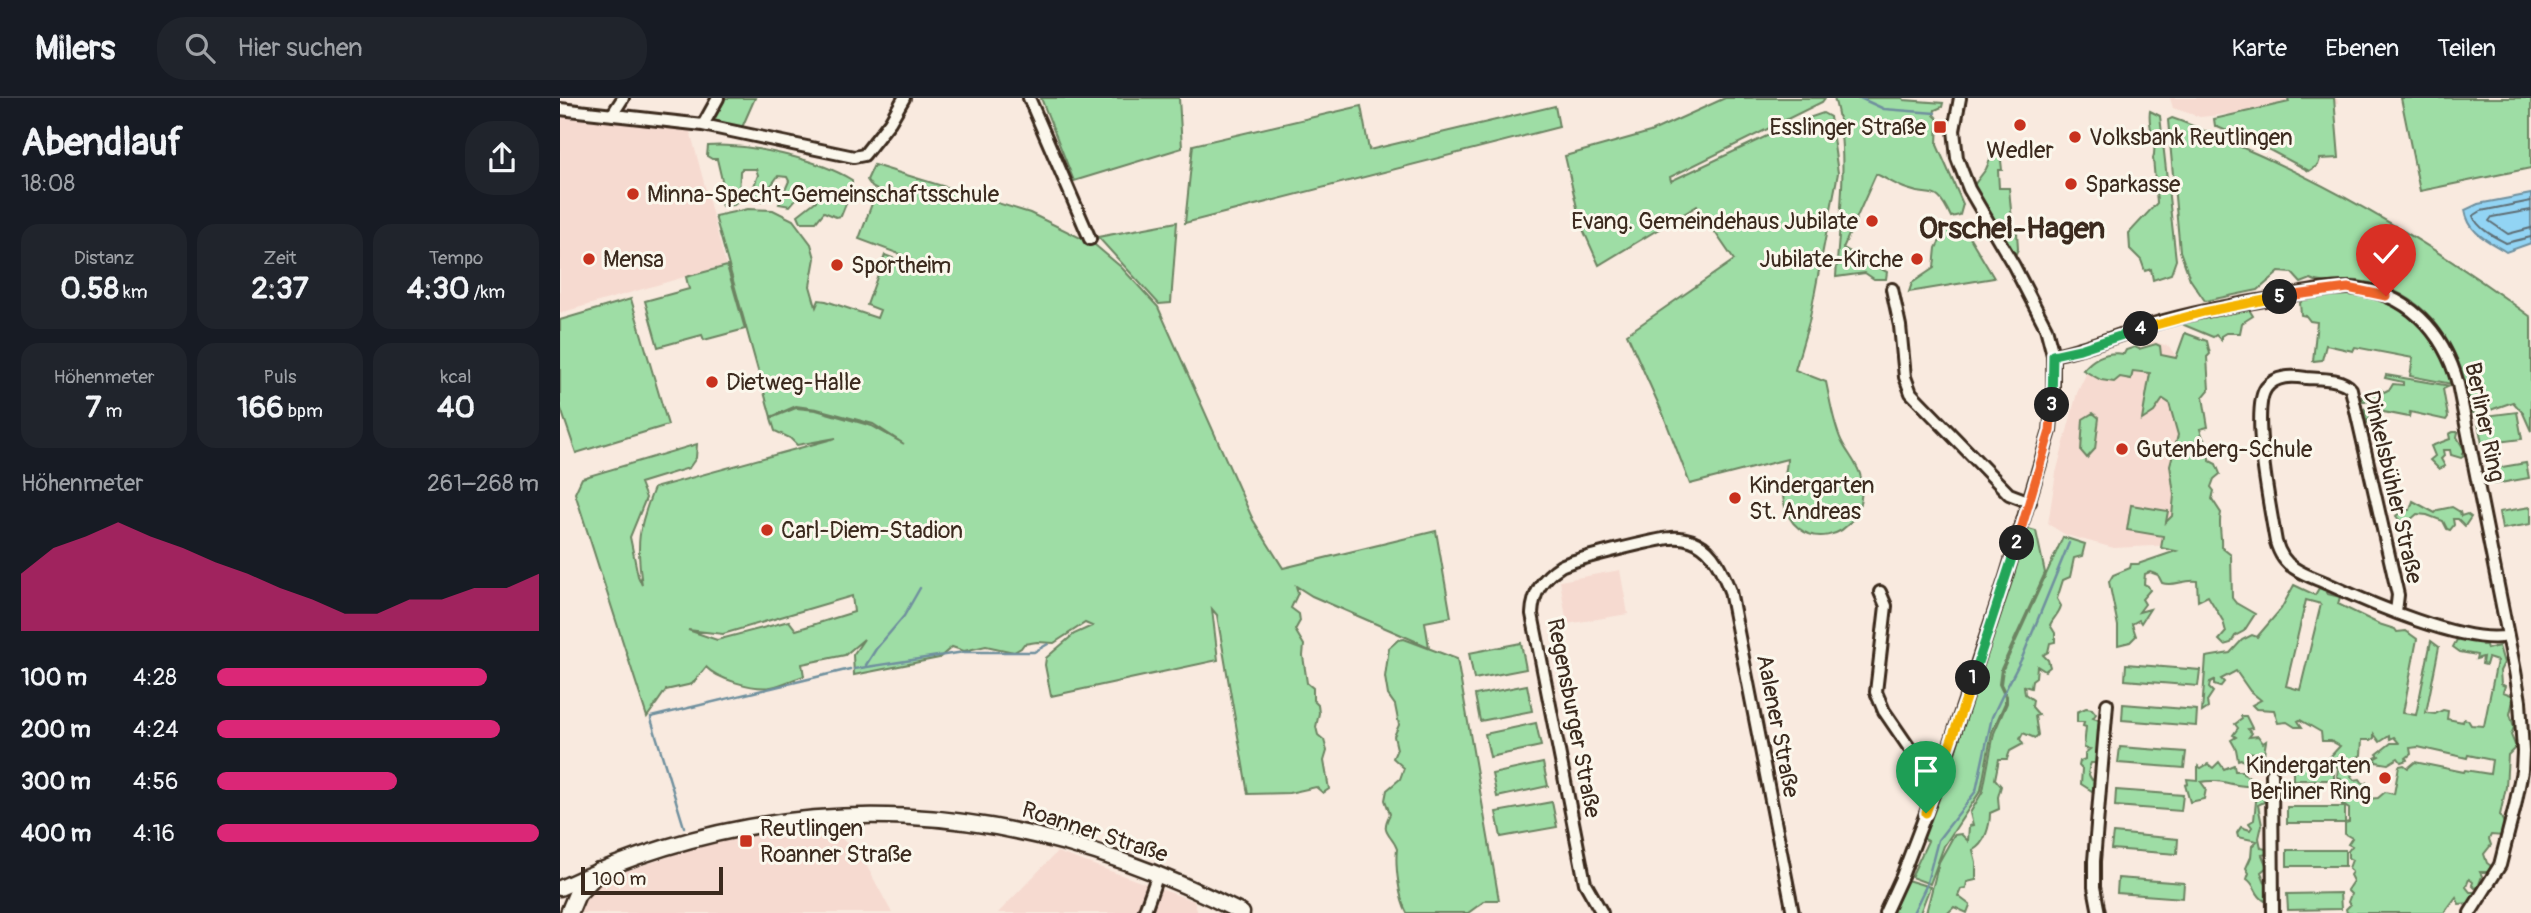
<!DOCTYPE html>
<html lang="de">
<meta charset="utf-8">
<style>
body{margin:0;font-family:Pangolin,sans-serif;background:#20242c;color:#f1f3f6;height:100vh;display:flex;flex-direction:column;font-size:26px;white-space:nowrap}
*{box-sizing:border-box;margin:0}
p{font-size:23px;color:#9ea1a6}
.icon{flex:none;width:38px;height:38px;fill:none;stroke:currentColor;stroke-width:2;stroke-linecap:round;stroke-linejoin:round}
.map{position:relative;flex:1;overflow:hidden}
.sheet{display:flex;flex-direction:column;background:#171b24;width:560px}
.sheet>*{flex:none}
.scale{position:absolute;left:21px;bottom:18px;width:142px;box-sizing:border-box;padding-left:7px;border:4px solid #3b2a1e;border-top:0;font-size:19px;line-height:24px;white-space:nowrap;color:#3b2a1e;-webkit-text-stroke:5px #fbf7ec;paint-order:stroke}
.pin{position:absolute;display:grid;place-items:center;width:60px;height:60px;color:#fff;margin:-72px -30px;border-radius:50% 50% 50% 0;rotate:-45deg;box-shadow:0 0 7px #0007}
.pin .icon{rotate:45deg}
.km{position:absolute;width:35px;height:35px;margin:-18px;border-radius:50%;background:#222;color:#fff;font-size:19px;line-height:35px;text-align:center}
.round{display:grid;place-items:center;flex:none;width:74px;height:74px;border-radius:28px;background:#20242c}
.head{display:flex;align-items:center;justify-content:space-between;height:119px;padding:0 21px}
h1{font-size:38px;font-weight:700;line-height:52px}
.metrics{display:grid;grid-template-columns:repeat(3,1fr);gap:10px;height:119px;padding:7px 21px}
.metrics div{display:grid;align-content:center;border-radius:18px;background:#20242c;text-align:center}
.metrics b{font-size:30px;font-weight:700}
.metrics small{font-size:19px;font-weight:400}
.metrics p{font-size:19px}
.chart{height:196px;padding:14px 21px}
.chart p{display:flex;justify-content:space-between}
.chart svg{width:100%;height:126px;margin-top:7px;fill:#db2777;opacity:.7}
ul{padding:0 21px;list-style:none;font-size:23px}
li{display:grid;grid-template-columns:112px 84px 1fr;align-items:center;height:52px}
li i{height:18px;border-radius:9px;background:#db2777}
header{display:flex;align-items:center;gap:42px;box-sizing:border-box;height:98px;padding:0 35px;background:#171b24;border-bottom:2px solid #363941}
header strong{font-size:33px}
nav{display:flex;gap:38px;margin-inline-start:auto;font-size:24px}
.search{width:490px;height:63px;background:#20242c;display:flex;align-items:center;gap:18px;box-sizing:border-box;padding:0 24px;border-radius:28px;color:#9ea1a6;font-size:26px}
main{display:flex;flex:1;min-height:0}
.map>svg:first-child{display:block}
.built{fill:#f6dad0}
.green{fill:#9edda5;stroke:#6c8462;stroke-width:2;fill-rule:evenodd}
.water{fill:#92d4f4;stroke:#6f909e;stroke-width:2}
.lines{fill:none;stroke-linecap:round;stroke-linejoin:round}
.shore{stroke:#5e6e74;stroke-width:2}
.stream{stroke:#6f909e;stroke-width:2.5}
.minor-casing{stroke:#3b2a1e;stroke-width:16}
.tertiary-casing{stroke:#3b2a1e;stroke-width:19}
.secondary-casing{stroke:#3b2a1e;stroke-width:21}
.minor{stroke:#fbf7ec;stroke-width:10}
.tertiary{stroke:#fbf7ec;stroke-width:14}
.secondary{stroke:#fbf7ec;stroke-width:16}
.split-1-casing{stroke:#fff;stroke-width:14}
.split-2-casing{stroke:#fff;stroke-width:14}
.split-3-casing{stroke:#fff;stroke-width:14}
.split-4-casing{stroke:#fff;stroke-width:14}
.split-5-casing{stroke:#fff;stroke-width:14}
.split-6-casing{stroke:#fff;stroke-width:14}
.split-1{stroke:#f5b400;stroke-width:9}
.split-2{stroke:#22a559;stroke-width:9}
.split-3{stroke:#f0652b;stroke-width:9}
.split-4{stroke:#22a559;stroke-width:9}
.split-5{stroke:#f5b400;stroke-width:9}
.split-6{stroke:#f0652b;stroke-width:9}
.poi-dot{fill:#c8321e;stroke:#fbf7ec;stroke-width:2.5}
.labels{text-anchor:middle;dominant-baseline:central;stroke-width:6;stroke-linejoin:round;paint-order:stroke}
.poi-label{font-size:23px;fill:#3b2a1e;stroke:#fbf7ec;text-anchor:start}
.street-label{font-size:23px;fill:#3b2a1e;stroke:#fbf7ec}
.district-label{font-size:30px;font-weight:bold;fill:#3b2a1e;stroke:#fbf7ec}
</style>
<header>
<strong>Milers</strong>
<div class="search"><svg class="icon" aria-label="search" viewBox="0 0 24 24"><circle cx="10" cy="10" r="6"/><path d="M15 15l6 6"/></svg>Hier suchen</div>
<nav><a>Karte</a><a>Ebenen</a><a>Teilen</a></nav>
</header>
<main>
<section class="sheet">
<div class="head"><div><h1>Abendlauf</h1><p>18:08</p></div><a class="round"><svg class="icon" aria-label="share" viewBox="0 0 24 24"><path d="M12 15V3M7 8l5-5 5 5M5 13v7h14v-7"/></svg></a></div>
<div class="metrics">
<div><p>Distanz</p><b>0.58<small> km</small></b></div>
<div><p>Zeit</p><b>2:37</b></div>
<div><p>Tempo</p><b>4:30<small> /km</small></b></div>
</div>
<div class="metrics">
<div><p>Höhenmeter</p><b>7<small> m</small></b></div>
<div><p>Puls</p><b>166<small> bpm</small></b></div>
<div><p>kcal</p><b>40</b></div>
</div>
<div class="chart"><p><span>Höhenmeter</span>261–268 m</p>
<svg viewBox="0 0 160 44" preserveAspectRatio="none"><path d="M0 44V24L10 15L20 11L30 6L40 11L50 15L60 20L70 24L80 29L90 33L100 38L110 38L120 33L130 33L140 29L150 29L160 24V44z"/></svg>
</div>
<ul>
<li><b>100 m</b>4:28<i style="width:84%"></i></li>
<li><b>200 m</b>4:24<i style="width:88%"></i></li>
<li><b>300 m</b>4:56<i style="width:56%"></i></li>
<li><b>400 m</b>4:16<i style="width:100%"></i></li>
</ul>
</section>
<div class="map">
<svg width="1971" height="815" viewBox="0 0 1971 815">
<rect width="100%" height="100%" fill="#f9eadf"/>
<filter id="ink" filterUnits="userSpaceOnUse"><feTurbulence type="fractalNoise" baseFrequency=".0143" numOctaves="2"/><feDisplacementMap in="SourceGraphic" scale="14" xChannelSelector="R" yChannelSelector="G"/><feConvolveMatrix kernelMatrix="1 2 1 2 8 2 1 2 1" color-interpolation-filters="sRGB"/></filter>
<g filter="url(#ink)">
<path class="built" d="M1610 0H1777L1778 5 1640 19 1613 10Z
M0 11 128 25 166 167 0 215Z
M1593 243 1610 249 1616 258 1633 446 1554 450 1506 437 1488 426 1496 375 1517 295 1530 268Z
M1060 472 1068 516 1007 526 1000 483Z
M237 729H269L302 759 332 815H13L16 808 40 782 145 746 183 737Z
M497 754 634 803 638 815H438Z"/>
<path class="green" d="M160 0H195L180 34 145 27Z
M481 0H619L622 50 514 83Z
M1165 0H1265L1262 4 1110 79 1111 83 1237 24 1263 15 1270 19 1278 75 1249 224 1235 272 1266 284C1270 302 1273 324 1281 342 1286 354 1299 367 1301 380 1310 448 1229 459 1223 398 1222 386 1227 372 1227 361L1130 386 1103 316 1067 236 1174 162 1137 108 1039 167 1021 127 1005 58 1090 34Z
M1274 0H1343L1344 2 1383 5 1382 9 1375 12 1374 17 1378 21 1377 47 1403 106 1400 117 1391 119C1376 86 1373 101 1347 91 1337 88 1327 81 1316 76L1283 150 1327 174 1326 181H1314L1305 175 1276 179C1279 126 1290 50 1274 0Z
M1728 0H1774L1779 60 1760 61 1758 67 1749 73 1704 49 1655 28 1654 21 1729 4Z
M1841 0H1971V70L1860 93Z
M801 8 809 52 995 8 999 29 625 125 633 47Z
M1590 13 1600 18 1616 162 1611 176 1593 182 1591 171 1585 173 1581 162 1570 151 1569 135 1597 105 1593 60C1598 47 1587 28 1590 13Z
M1612 20C1633 27 1652 37 1672 45 1780 91 1877 149 1971 219V333L1963 315 1953 304 1922 315H1912L1911 310 1921 307 1920 302 1910 304C1898 244 1865 191 1798 183 1781 181 1766 189 1751 181L1741 185 1732 175 1719 174 1698 192 1645 203 1630 181 1620 153 1608 22Z
M148 48C187 45 258 61 292 82V91L281 118 276 119 264 114 256 124H241L238 117 256 103 257 97 246 89 230 108 219 106 229 83 227 79 218 78 210 89 207 102 196 104 194 88 198 77 196 71H182L180 73 179 103 174 107 162 108 159 101 166 99 157 61H152L147 58Z
M1440 53 1442 72H1438L1439 90H1449L1453 134H1457L1458 151 1452 164 1411 91 1426 71 1432 57Z
M314 67 470 115 535 147 561 169 598 209 693 422 723 470 876 433 891 519 865 524 869 549 752 498 736 488 738 495 731 510 739 516 740 523 735 532 744 547 743 558 747 585 753 590V602L758 607 759 615 756 629 758 637 764 642 767 653 764 663 769 691 763 695 756 689 729 695 688 696 657 517 652 511 658 562 491 598 485 567 486 560 514 536 532 528 525 525 494 545 477 544 464 546 461 550 454 554 426 548 404 553 392 549 379 560 294 577 293 557 304 541 285 557 242 566 244 578C233 581 222 587 211 589 194 592 157 581 146 569L132 586 106 592 87 619 15 395 22 380 137 346 136 360 129 370 80 385 86 400 70 439 78 478 82 487C76 445 78 430 94 390L276 340 237 347 230 340 215 333 211 320 236 310 256 312 312 328 344 346 313 326 257 311 236 308 211 319 155 118 188 111 213 112 233 122 251 146 255 160 250 188 256 209 259 202 266 203 317 220 320 212 307 207 325 157 343 164 345 158 299 141 317 92 312 89 307 82ZM292 498 294 514 236 532 229 523 157 542 128 532 163 536Z
M617 124 611 205 599 206 538 139Z
M1386 131 1406 133 1434 180 1349 194 1352 185 1374 170 1376 150Z
M167 168 185 231 144 242 142 237 98 249 85 203 129 191 126 179Z
M1789 196C1840 201 1882 234 1892 286L1850 278 1853 260 1795 249 1793 253 1766 247 1762 262 1753 263 1757 224 1750 223 1746 218 1741 217 1740 205 1743 202Z
M71 201 108 327 16 355 0 308V222Z
M1688 210 1693 218 1682 225 1680 235H1666L1661 238V242L1656 237 1653 239 1624 227 1623 224Z
M1625 235 1647 243 1650 256 1647 259 1649 292 1643 299 1648 329 1640 331 1643 340 1650 350 1648 357 1650 363 1656 366 1660 376 1654 381 1651 389 1654 393 1652 401 1661 415C1658 425 1662 438 1661 449L1671 457 1672 500 1676 505 1695 516 1684 533 1675 538 1671 545 1664 547 1659 542 1666 534 1663 523 1648 498 1638 503 1637 483C1624 481 1614 489 1602 485L1598 477 1590 474 1585 476 1584 486 1588 488 1590 492 1582 501 1585 506 1579 514 1590 511 1581 525 1579 522 1572 526 1576 538 1570 544 1558 547V528L1549 484 1553 477 1570 470 1571 466H1578L1616 453 1601 450 1603 438 1567 432 1571 407 1608 413 1606 424 1612 418 1614 397 1610 367 1618 337 1609 305 1603 301 1594 314 1582 322 1590 275 1573 273 1571 281 1560 279 1554 284 1541 282 1523 272C1534 259 1547 253 1564 256L1566 252 1575 249 1579 251 1596 246 1600 248 1601 257 1616 260Z
M1826 277 1890 288 1883 291 1888 319 1886 322 1850 314 1849 319 1813 312 1807 325 1804 311 1811 309 1810 303H1803L1801 299 1815 296 1820 291 1824 294 1830 291 1833 286 1843 287V284L1825 280Z
M1957 314 1962 341 1922 346 1917 319Z
M1533 315 1539 320 1535 351 1527 360 1521 353 1523 321Z
M1893 334H1898L1897 339 1905 353 1902 356 1904 358 1901 360 1891 357 1890 352H1883L1884 358 1881 361 1885 368 1879 371 1870 362 1875 358 1871 348 1890 341 1889 336Z
M1966 365 1969 380 1934 386 1930 371Z
M1853 403 1875 415 1878 412 1892 409 1900 414 1901 418 1907 416 1911 419 1905 428 1898 421H1893L1894 427 1890 432 1887 431 1883 423 1867 417 1857 416 1849 423H1840L1836 418 1843 412H1850Z
M1971 409V426L1942 431 1939 414Z
M1465 430 1476 433 1485 475 1441 571 1439 586 1445 599V605L1432 634 1421 692 1384 748 1370 786 1351 779 1368 743 1363 740 1385 674 1390 670 1460 453Z
M1503 439 1525 446 1522 458 1514 460 1510 479 1503 482 1497 501 1501 508C1499 516 1493 520 1490 527L1495 535V544L1490 545 1488 554 1483 557 1488 562 1490 569 1485 573 1477 568 1476 579 1472 582 1471 590 1464 588 1465 596 1473 602 1472 609 1479 617 1475 618 1478 637 1475 640 1463 635 1460 641 1463 646 1450 653 1447 661H1439L1435 681 1441 688 1438 699 1439 711 1430 715C1430 728 1425 746 1413 752L1416 764V782L1407 784 1406 790 1401 791 1398 798 1410 807 1407 815 1394 809 1388 815H1366L1379 764 1394 737 1401 736 1408 743 1409 728 1413 727 1410 715 1423 693 1434 635 1447 605V598L1441 586 1443 571Z
M1734 487 1755 497 1759 490 1766 493 1768 496 1780 499 1778 506 1819 526 1835 531 1837 534 1846 533 1857 541 1843 615 1856 617 1871 543 1879 549 1866 615 1875 616 1883 612 1888 613 1887 621 1903 624 1904 621 1908 622 1911 627 1924 628 1937 563 1928 560 1926 567 1922 566 1923 559 1916 561 1917 557 1900 554 1893 549 1899 538H1904L1906 542 1911 541 1915 544 1920 543 1922 547H1926L1927 551 1939 548 1944 565 1940 573 1941 586 1945 588 1943 594 1954 598 1950 616 1954 629 1951 637 1956 649 1948 657 1946 689 1940 717 1946 729 1942 731 1943 738 1931 737 1929 741 1931 747 1924 756 1927 765 1931 768 1928 774H1920L1922 778 1918 789 1915 790 1912 787 1913 784 1909 781 1906 789 1910 794H1915L1916 798 1911 805 1899 806 1896 799 1884 815H1787L1786 811 1790 807 1788 804 1791 796 1787 792 1793 783 1790 777 1792 774 1789 770 1792 762 1788 760V753L1792 748 1788 746 1792 740 1785 736V725H1727V709H1785V725L1789 724V711L1782 706 1784 700 1781 681 1777 678 1778 670 1769 660 1780 648 1771 643H1762L1761 634 1740 622 1738 623 1742 629H1735L1727 624 1718 625 1714 612 1696 611 1692 607 1701 602 1690 593 1676 573 1661 581 1664 584 1660 589 1654 587V582L1650 584 1649 590 1653 594 1647 603 1648 610 1642 614 1646 559 1670 555 1682 542 1692 537 1697 539 1721 511ZM1746 502 1761 506 1740 592 1726 588ZM1814 636 1820 644 1829 638 1830 641 1834 639 1839 645H1831L1817 656 1819 658 1815 660 1816 664 1828 666 1838 660 1841 664 1847 662 1846 660 1851 656 1850 650 1858 649 1907 660 1908 657 1932 662 1930 676 1905 672 1904 674 1855 664 1848 670 1844 667 1839 668 1834 696 1825 694 1818 700 1807 701 1803 695 1807 691 1806 685 1804 687 1800 681 1794 682 1791 678 1800 667 1798 659 1801 657 1802 642H1811L1814 640Z
M844 541 897 561 939 802H926L908 815H847C839 801 835 767 837 751 832 736 819 736 830 716L825 702 827 692 840 681 844 670 833 660 837 651 834 638 839 627 835 607 828 597 825 579 829 550 838 542Z
M961 545 966 571 914 581 909 555Z
M1566 566 1640 572 1638 588 1565 582Z
M967 587 972 613 920 623 915 597Z
M1563 606 1637 612 1636 628 1562 622Z
M1526 610 1532 611 1536 616 1533 620 1542 623 1538 665H1531C1528 671 1527 676 1532 682L1536 680 1538 688 1532 693 1521 686 1522 671 1519 668 1520 663 1525 661V655L1530 651 1524 650 1526 629 1523 628 1524 624H1517V614Z
M1681 618H1686L1692 630 1688 631 1692 635 1689 639 1698 638 1703 645 1706 643 1704 656 1687 654 1685 665 1681 661 1678 662 1676 651 1671 642 1676 639 1673 637 1678 630 1675 626 1682 621Z
M976 625 981 648 930 659 925 636Z
M1560 649 1626 654 1624 670 1558 665Z
M1659 664 1664 671 1674 667 1675 673H1683V676L1690 680 1692 685 1689 688C1672 688 1659 680 1641 684L1646 691 1644 701 1630 704 1625 687 1628 686 1627 681 1638 682V668L1641 670 1648 666 1653 670Z
M983 665 988 688 937 699 932 676Z
M1733 666H1774V682H1733Z
M1556 692 1623 697 1621 713 1555 708Z
M1695 695 1703 697 1704 704 1698 707 1702 727 1699 740 1701 750 1706 751 1707 756 1702 757 1707 769 1701 774 1710 797 1709 803H1705C1694 797 1697 788 1687 781L1689 775 1686 770 1691 759 1692 748 1697 743 1678 739 1677 735 1681 729 1690 732 1692 729 1689 725 1694 722 1696 703Z
M992 704 997 729 941 739 936 714Z
M1553 735 1618 741 1617 756 1551 751Z
M1727 752H1785V768H1727Z
M1558 780 1624 785 1623 800 1557 795Z
M1347 782 1370 789 1360 815H1328Z
M1780 795 1781 811 1728 812 1727 796Z"/>
<path class="water" d="M1971 96V145L1946 154C1927 142 1909 136 1905 112L1918 106Z"/>
<g class="lines">
<path class="shore" d="M1971 103 1921 113 1913 118C1918 131 1935 139 1946 145L1971 139
M1971 112 1932 119 1929 123 1948 136 1971 130"/>
<path class="stream" d="M1300 0 1324 11 1375 15
M306 567 316 551 344 518 360 490
M294 571 404 554H474L488 546
M1445 593 1462 560 1509 445
M91 619 290 571
M91 621 124 729
M1353 815 1366 788 1378 742 1416 693 1432 619 1444 594"/>
<g class="minor-casing">
<path id="minor" d="M469 0 530 141
M0 11 143 27 294 59 304 57 330 24 344 0
M52 17 63 0
M143 27 158 0
M1332 191 1340 228 1345 279 1351 295 1449 396 1470 404
M1493 257C1526 251 1558 237 1590 227 1630 215 1670 208 1710 201 1736 197 1764 189 1790 190 1847 193 1884 234 1898 286L1955 573 1960 603 1963 654 1962 673 1955 708 1940 767 1910 815
M1320 494 1326 508 1316 594 1324 613 1376 689
M1836 514 1838 497 1791 291C1782 280 1760 281 1746 280 1732 278 1716 277 1706 290 1690 312 1711 414 1716 444 1719 454 1724 464 1734 470 1744 477 1757 481 1768 486 1807 504 1907 548 1948 538
M1712 676 1713 815
M584 815 598 776
M1042 815 1025 785 972 516C973 495 982 480 1001 468 1011 462 1097 441 1111 440 1119 439 1130 441 1137 445 1155 454 1163 476 1170 493L1233 815
M1325 815 1342 778 1376 689 1446 479 1490 333 1493 296V257L1486 230 1454 168 1409 91 1397 60 1394 32 1400 0
M1539 815 1534 789V763L1547 606"/>
</g>
<g class="tertiary-casing">
<path id="tertiary" d="M0 790C233 682 456 699 682 815"/>
</g>
<g class="secondary-casing">
<path id="secondary" d="M9 815 17 796 39 773"/>
</g>
<use href="#minor" class="minor"/>
<use href="#tertiary" class="tertiary"/>
<use href="#secondary" class="secondary"/>
</g>
</g>
<g class="lines" filter="url(#ink)">
<g class="split-1-casing">
<path id="split-1" d="M1366 715 1413 580"/>
</g>
<g class="split-2-casing">
<path id="split-2" d="M1413 580 1457 445"/>
</g>
<g class="split-3-casing">
<path id="split-3" d="M1457 445 1490 333 1492 307"/>
</g>
<g class="split-4-casing">
<path id="split-4" d="M1492 307 1493 257 1520 251 1581 231"/>
</g>
<g class="split-5-casing">
<path id="split-5" d="M1581 231 1644 214 1720 199"/>
</g>
<g class="split-6-casing">
<path id="split-6" d="M1720 199 1788 190 1826 198"/>
</g>
<use href="#split-1" class="split-1"/>
<use href="#split-2" class="split-2"/>
<use href="#split-3" class="split-3"/>
<use href="#split-4" class="split-4"/>
<use href="#split-5" class="split-5"/>
<use href="#split-6" class="split-6"/>
</g>
<g class="poi-dot">
<circle cx="1460" cy="27" r="7"/>
<rect x="1373" y="22" width="14" height="14" rx="3.5"/>
<circle cx="1515" cy="39" r="7"/>
<circle cx="1511" cy="86" r="7"/>
<circle cx="73" cy="96" r="7"/>
<circle cx="1312" cy="123" r="7"/>
<circle cx="29" cy="161" r="7"/>
<circle cx="1357" cy="161" r="7"/>
<circle cx="277" cy="167" r="7"/>
<circle cx="152" cy="284" r="7"/>
<circle cx="1562" cy="351" r="7"/>
<circle cx="1175" cy="400" r="7"/>
<circle cx="207" cy="432" r="7"/>
<circle cx="1825" cy="680" r="7"/>
<rect x="179" y="736" width="14" height="14" rx="3.5"/>
</g>
<g class="labels">
<g class="poi-label">
<text x="1366" y="29" text-anchor="end">Esslinger Straße</text>
<text x="1529" y="39">Volksbank Reutlingen</text>
<text x="1460" y="52" text-anchor="middle">Wedler</text>
<text x="1525" y="86">Sparkasse</text>
<text x="87" y="96">Minna-Specht-Gemeinschaftsschule</text>
<text x="1298" y="123" text-anchor="end">Evang. Gemeindehaus Jubilate</text>
<text x="43" y="161">Mensa</text>
<text x="1343" y="161" text-anchor="end">Jubilate-Kirche</text>
<text x="291" y="167">Sportheim</text>
<text x="166" y="284">Dietweg-Halle</text>
<text x="1576" y="351">Gutenberg-Schule</text>
<text x="1189" y="387">Kindergarten<tspan x="1189" dy="26">St. Andreas</tspan></text>
<text x="221" y="432">Carl-Diem-Stadion</text>
<text x="1811" y="667" text-anchor="end">Kindergarten<tspan x="1811" dy="26">Berliner Ring</tspan></text>
<text x="200" y="730">Reutlingen<tspan x="200" dy="26">Roanner Straße</tspan></text>
</g>
<g class="street-label">
<text transform="translate(1925 324) rotate(78)">Berliner Ring</text>
<text transform="translate(1833 389) rotate(77)">Dinkelsbühler Straße</text>
<text transform="translate(1014 620) rotate(79)">Regensburger Straße</text>
<text transform="translate(1218 628) rotate(79)">Aalener Straße</text>
<text transform="translate(535 734) rotate(18)">Roanner Straße</text>
</g>
<g class="district-label">
<text x="1452" y="130">Orschel-Hagen</text>
</g>
</g>
</svg>
<div class="scale">100 m</div>
<div class="pin" style="left:1366px;top:715px;background:#1e9e55"><svg class="icon" aria-label="arrive" viewBox="0 0 24 24"><path d="M6 21V4h12l-3 4 3 4H6"/></svg></div>
<div class="pin" style="left:1826px;top:198px;background:#d93025"><svg class="icon" aria-label="check" viewBox="0 0 24 24"><path d="M5 12l5 5 9-10"/></svg></div>
<b class="km" style="left:1413px;top:580px">1</b>
<b class="km" style="left:1457px;top:445px">2</b>
<b class="km" style="left:1492px;top:307px">3</b>
<b class="km" style="left:1581px;top:231px">4</b>
<b class="km" style="left:1720px;top:199px">5</b>
</div>
</main>
